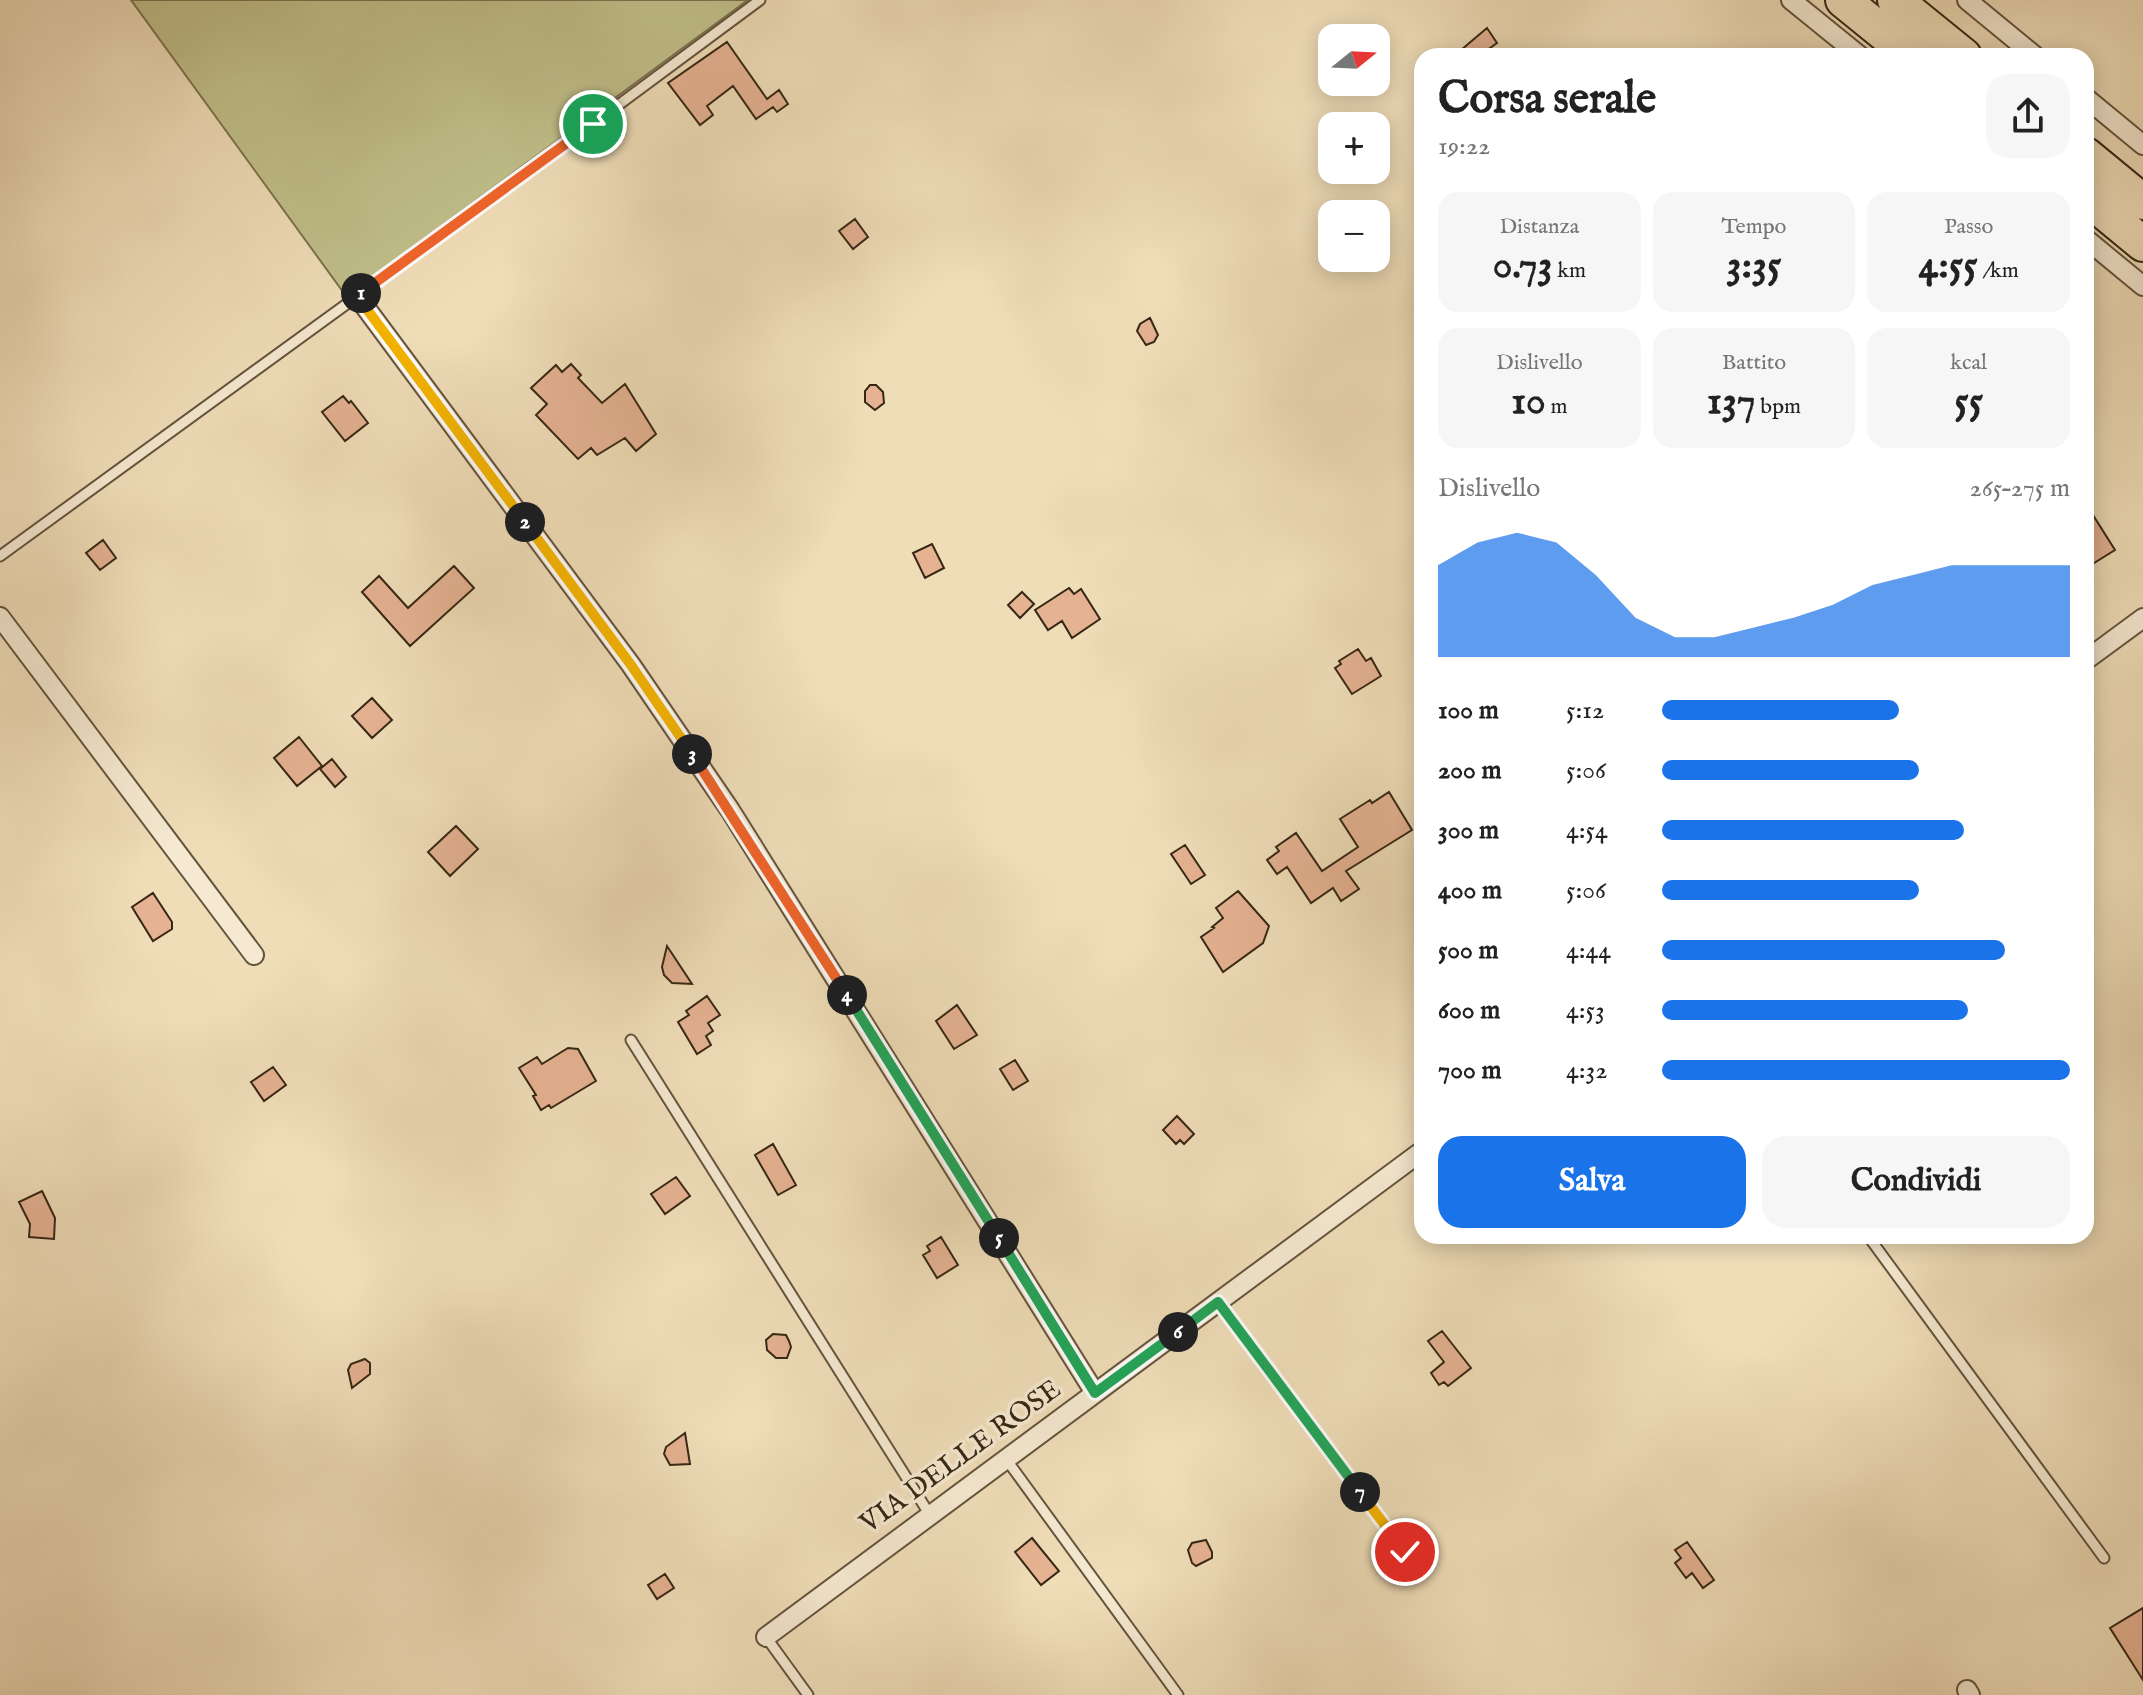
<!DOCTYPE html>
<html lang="it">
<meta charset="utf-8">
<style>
body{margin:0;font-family:"IM FELL English",serif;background:#f6f6f6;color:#222;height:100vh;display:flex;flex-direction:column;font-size:30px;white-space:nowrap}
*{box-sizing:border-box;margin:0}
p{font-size:26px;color:#767676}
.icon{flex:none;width:44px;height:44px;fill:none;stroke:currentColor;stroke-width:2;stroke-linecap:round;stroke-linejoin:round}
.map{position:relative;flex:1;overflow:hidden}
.drawer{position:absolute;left:1414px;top:48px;width:680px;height:1196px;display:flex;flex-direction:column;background:#fff;border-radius:24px;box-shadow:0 4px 20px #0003}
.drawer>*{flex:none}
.needle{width:52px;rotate:72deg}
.buttons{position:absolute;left:1318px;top:24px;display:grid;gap:16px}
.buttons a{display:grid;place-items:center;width:72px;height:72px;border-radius:16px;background:#fff;box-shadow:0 4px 20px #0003;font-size:40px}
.pin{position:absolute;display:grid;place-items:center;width:68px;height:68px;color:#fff;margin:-34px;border:4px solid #fff;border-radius:50%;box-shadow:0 2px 8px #0007}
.km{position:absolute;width:40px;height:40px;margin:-20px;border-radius:50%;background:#222;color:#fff;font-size:22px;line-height:40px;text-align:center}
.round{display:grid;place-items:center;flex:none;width:84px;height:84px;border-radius:24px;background:#f6f6f6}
.summary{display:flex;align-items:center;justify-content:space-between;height:136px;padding:0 24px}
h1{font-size:44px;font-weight:700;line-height:60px}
.figures{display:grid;grid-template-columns:repeat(3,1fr);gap:12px;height:136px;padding:8px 24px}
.figures div{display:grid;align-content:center;border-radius:20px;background:#f6f6f6;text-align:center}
.figures b{font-size:40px;font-weight:700}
.figures small{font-size:22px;font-weight:400}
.figures p{font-size:22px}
.chart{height:224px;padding:16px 24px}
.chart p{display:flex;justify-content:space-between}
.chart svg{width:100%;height:144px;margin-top:8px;fill:#1a73e8;opacity:.7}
.primary-button{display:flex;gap:16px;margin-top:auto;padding:16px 24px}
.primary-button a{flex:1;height:92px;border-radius:24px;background:#1a73e8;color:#fff;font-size:32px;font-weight:700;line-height:92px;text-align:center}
.primary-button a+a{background:#f6f6f6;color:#222}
ul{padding:0 24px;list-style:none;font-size:26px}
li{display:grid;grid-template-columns:128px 96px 1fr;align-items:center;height:60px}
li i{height:20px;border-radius:10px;background:#1a73e8}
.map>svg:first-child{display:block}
.green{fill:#c0bf8a;stroke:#7b734f;stroke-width:2}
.building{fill:#e5b292;stroke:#362714;stroke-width:2}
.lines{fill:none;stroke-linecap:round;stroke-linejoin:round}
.lane-casing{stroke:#64543d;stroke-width:13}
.street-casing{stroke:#64543d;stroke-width:22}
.highway-casing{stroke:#362714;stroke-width:38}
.lane{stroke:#f5e9d1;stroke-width:9}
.street{stroke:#f5e9d1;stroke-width:18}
.highway{stroke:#efddb8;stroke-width:34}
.split-1-casing{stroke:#fff;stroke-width:16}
.split-2-casing{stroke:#fff;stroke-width:16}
.split-3-casing{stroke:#fff;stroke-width:16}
.split-4-casing{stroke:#fff;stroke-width:16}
.split-5-casing{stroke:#fff;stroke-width:16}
.split-6-casing{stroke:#fff;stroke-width:16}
.split-7-casing{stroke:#fff;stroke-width:16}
.split-8-casing{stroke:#fff;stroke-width:16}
.split-1{stroke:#f0652b;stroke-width:10}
.split-2{stroke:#f5b400;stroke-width:10}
.split-3{stroke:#f5b400;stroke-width:10}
.split-4{stroke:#f0652b;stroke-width:10}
.split-5{stroke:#22a559;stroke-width:10}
.split-6{stroke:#22a559;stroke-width:10}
.split-7{stroke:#22a559;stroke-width:10}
.split-8{stroke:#f5b400;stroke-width:10}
.labels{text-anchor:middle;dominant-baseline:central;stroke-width:7;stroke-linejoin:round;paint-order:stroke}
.street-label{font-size:28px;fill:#362714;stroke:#f5e9d1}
</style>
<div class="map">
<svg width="2143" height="1695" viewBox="0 0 2143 1695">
<rect width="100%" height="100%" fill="#efddb8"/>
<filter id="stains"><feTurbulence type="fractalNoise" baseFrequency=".0025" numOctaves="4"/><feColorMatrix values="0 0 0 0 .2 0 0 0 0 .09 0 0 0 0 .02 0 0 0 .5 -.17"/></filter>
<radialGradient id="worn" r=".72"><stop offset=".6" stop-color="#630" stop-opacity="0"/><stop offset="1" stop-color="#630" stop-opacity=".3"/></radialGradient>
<path class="green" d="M131 0H748L346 296Z"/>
<path class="building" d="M1487 28 1497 43 1479 56H1454Z
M727 42 767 99 779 90 788 104 777 112 773 107 756 119 733 86 707 106 713 115 700 125 668 83Z
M855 219 868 237 853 249 839 231Z
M1150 318 1158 335 1154 342 1146 345 1137 331 1140 324Z
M571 364 581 375 578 378 602 403 625 384 656 434 636 451 625 438 597 455 591 448 578 459 536 415 547 404 531 388 556 365 562 372Z
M870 385H876L883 392 884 403 875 410 865 402V391Z
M343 396 349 403 351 401 368 423 345 441 322 412Z
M2086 504 2115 550 2086 568Z
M103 540 116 558 100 570 86 553Z
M932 544 944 568 925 578 913 553Z
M454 566 474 588 410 646 362 592 379 576 408 608Z
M1069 588 1074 594 1081 589 1100 619 1072 638 1062 621 1048 630 1035 610Z
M1022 592 1034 604 1020 618 1008 605Z
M1358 649 1366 661 1371 658 1381 676 1352 694 1335 668 1341 664 1339 661Z
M372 698 392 720 372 738 352 716Z
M299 737 322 766 297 786 274 758Z
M332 759 346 777 335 787 320 769Z
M1389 792 1412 830 1346 871 1359 889 1341 901 1333 888 1311 903 1287 867 1277 874 1267 860 1279 851 1276 847 1296 833 1322 871 1358 847 1340 819 1370 800 1372 803Z
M456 826 478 849 450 876 428 852Z
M1185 845 1205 875 1191 884 1171 854Z
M1238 891 1269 926 1263 943 1223 972 1201 937 1214 928 1212 927 1223 918 1216 908Z
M153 893 172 922V929L153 941 132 907Z
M667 946 692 984 672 983 664 975 662 967Z
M707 996 720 1015 708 1023 713 1031 706 1036 711 1045 697 1054 678 1022 689 1015 686 1011Z
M957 1005 977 1035 954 1049 936 1021Z
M568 1048 578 1049 596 1081 551 1108 549 1105 541 1110 533 1096 536 1095 519 1068 537 1057 542 1064Z
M1015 1060 1028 1081 1013 1090 1000 1069Z
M273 1067 286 1085 264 1101 251 1082Z
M1177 1116 1194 1134 1184 1144 1180 1140 1176 1144 1163 1130Z
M773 1144 796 1185 778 1195 755 1155Z
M676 1177 690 1196 665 1214 651 1194Z
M42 1191 55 1218 54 1239 29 1237 30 1224 19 1202Z
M941 1237 958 1265 937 1278 923 1255 930 1251 927 1246Z
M1442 1331 1471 1368 1448 1386 1444 1382 1439 1385 1431 1373 1444 1362 1428 1341Z
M773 1334 786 1335 789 1341 791 1347 787 1358H776L767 1350 766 1340Z
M365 1359 370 1363V1374L352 1388 348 1370 351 1364Z
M685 1433 690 1464 670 1465 664 1454 666 1447Z
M1032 1538 1059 1571 1041 1585 1015 1552Z
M1206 1540 1212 1552V1558L1196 1566 1192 1563 1188 1550 1192 1543Z
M1687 1542 1714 1580 1703 1588 1692 1573 1686 1578 1675 1563 1681 1558 1675 1550Z
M665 1574 674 1588 657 1599 648 1585Z
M2143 1608V1680L2110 1628Z"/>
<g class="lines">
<g class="lane-casing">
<path id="lane" d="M0 556 509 186 760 0
M631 1040 930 1515
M1868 1236 2104 1558
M1218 1302 1405 1552
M1006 1459 1178 1695
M766 1637 808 1695"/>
</g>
<g class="street-casing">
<path id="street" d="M1791 0 1860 56
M1967 0 2035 56
M2086 98 2143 145
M2086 239 2143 286
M357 296 631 665 730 810 1095 1393
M0 617 254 955
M2086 660 2143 618
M766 1637 1422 1151
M1967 1690 1970 1695"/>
</g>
<g class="highway-casing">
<path id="highway" d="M1843 0 1912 56
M1895 0 1964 56
M2086 155 2143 202
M2086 197 2143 244"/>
</g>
<use href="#lane" class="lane"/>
<use href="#street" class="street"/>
<use href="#highway" class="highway"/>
</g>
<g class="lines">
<g class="split-1-casing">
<path id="split-1" d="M361 293 593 124"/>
</g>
<g class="split-2-casing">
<path id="split-2" d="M361 293 357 296 525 522"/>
</g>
<g class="split-3-casing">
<path id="split-3" d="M525 522 631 665 692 754"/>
</g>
<g class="split-4-casing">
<path id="split-4" d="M692 754 847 995"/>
</g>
<g class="split-5-casing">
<path id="split-5" d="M847 995 999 1238"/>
</g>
<g class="split-6-casing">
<path id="split-6" d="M999 1238 1095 1393 1178 1332"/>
</g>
<g class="split-7-casing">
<path id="split-7" d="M1178 1332 1218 1302 1360 1492"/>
</g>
<g class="split-8-casing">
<path id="split-8" d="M1360 1492 1405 1552"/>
</g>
<use href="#split-1" class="split-1"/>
<use href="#split-2" class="split-2"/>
<use href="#split-3" class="split-3"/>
<use href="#split-4" class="split-4"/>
<use href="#split-5" class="split-5"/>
<use href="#split-6" class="split-6"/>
<use href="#split-7" class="split-7"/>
<use href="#split-8" class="split-8"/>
</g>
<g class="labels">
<g class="street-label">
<text transform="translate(961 1457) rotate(-36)">VIA DELLE ROSE</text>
</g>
</g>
<rect width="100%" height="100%" filter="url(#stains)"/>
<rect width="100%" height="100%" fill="url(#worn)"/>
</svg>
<div class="buttons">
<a><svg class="needle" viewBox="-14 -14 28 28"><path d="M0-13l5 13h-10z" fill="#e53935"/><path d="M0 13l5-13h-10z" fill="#767676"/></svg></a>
<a>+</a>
<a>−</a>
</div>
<div class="pin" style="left:593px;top:124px;background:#1e9e55"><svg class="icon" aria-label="arrive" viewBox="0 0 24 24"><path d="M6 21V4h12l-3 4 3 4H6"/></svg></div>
<div class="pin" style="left:1405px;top:1552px;background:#d93025"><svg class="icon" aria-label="check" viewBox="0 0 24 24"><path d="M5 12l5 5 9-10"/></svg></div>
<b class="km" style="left:361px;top:293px">1</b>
<b class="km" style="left:525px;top:522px">2</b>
<b class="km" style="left:692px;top:754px">3</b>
<b class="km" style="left:847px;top:995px">4</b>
<b class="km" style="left:999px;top:1238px">5</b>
<b class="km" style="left:1178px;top:1332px">6</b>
<b class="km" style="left:1360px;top:1492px">7</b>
<section class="drawer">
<div class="summary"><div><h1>Corsa serale</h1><p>19:22</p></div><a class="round"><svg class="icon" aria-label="share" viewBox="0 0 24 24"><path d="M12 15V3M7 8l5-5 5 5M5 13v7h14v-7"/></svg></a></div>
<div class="figures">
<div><p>Distanza</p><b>0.73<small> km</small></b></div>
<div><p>Tempo</p><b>3:35</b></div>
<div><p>Passo</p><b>4:55<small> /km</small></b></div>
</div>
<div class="figures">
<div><p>Dislivello</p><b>10<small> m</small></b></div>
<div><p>Battito</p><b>137<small> bpm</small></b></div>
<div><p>kcal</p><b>55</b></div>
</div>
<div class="chart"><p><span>Dislivello</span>265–275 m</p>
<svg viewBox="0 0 160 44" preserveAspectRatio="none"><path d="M0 44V16L10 9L20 6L30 9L40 19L50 32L60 38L70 38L80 35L90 32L100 28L110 22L120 19L130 16L140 16L150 16L160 16V44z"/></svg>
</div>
<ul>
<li><b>100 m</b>5:12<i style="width:58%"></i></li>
<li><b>200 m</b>5:06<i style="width:63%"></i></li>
<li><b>300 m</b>4:54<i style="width:74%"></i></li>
<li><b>400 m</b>5:06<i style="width:63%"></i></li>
<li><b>500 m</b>4:44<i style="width:84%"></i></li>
<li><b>600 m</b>4:53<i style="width:75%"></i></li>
<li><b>700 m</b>4:32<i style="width:100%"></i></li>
</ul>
<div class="primary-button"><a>Salva</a><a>Condividi</a></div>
</section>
</div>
